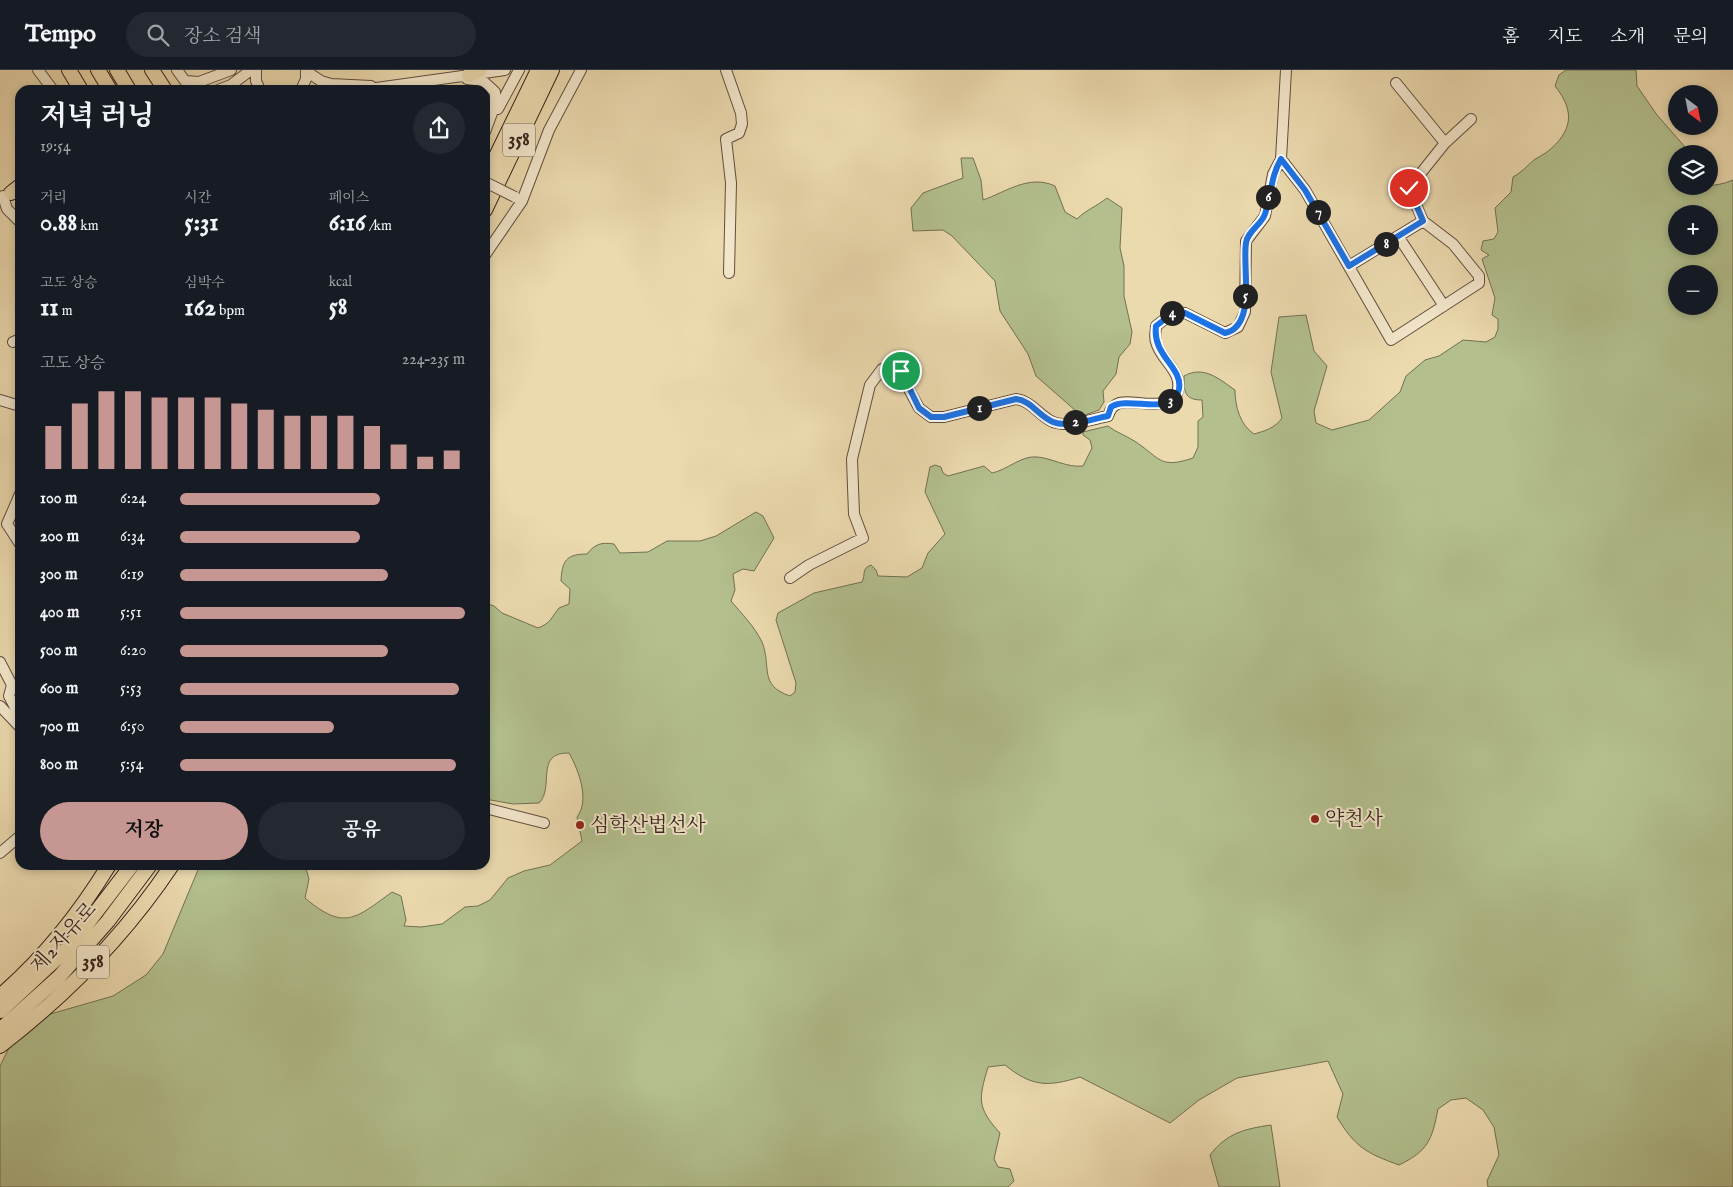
<!DOCTYPE html>
<html lang="ko">
<meta charset="utf-8">
<style>
body{margin:0;font-family:"IM FELL English","Noto Serif KR",serif;background:#242831;color:#f1f3f6;height:100vh;display:flex;flex-direction:column;font-size:19px;white-space:nowrap}
*{box-sizing:border-box;margin:0}
p{font-size:16px;color:#9ea1a6}
.icon{flex:none;width:28px;height:28px;fill:none;stroke:currentColor;stroke-width:2;stroke-linecap:round;stroke-linejoin:round}
.map{position:relative;flex:1;overflow:hidden}
.drawer{position:absolute;left:15px;top:15px;width:475px;height:785px;display:flex;flex-direction:column;background:#171b24;border-radius:15px;box-shadow:0 2px 8px #0003}
.drawer>*{flex:none}
.needle{width:32px;rotate:148deg}
.tools{position:absolute;left:1668px;top:15px;display:grid;gap:10px}
.tools a{display:grid;place-items:center;width:50px;height:50px;border-radius:50%;background:#171b24;box-shadow:0 2px 8px #0003;font-size:25px}
.pin{position:absolute;display:grid;place-items:center;width:42px;height:42px;color:#fff;margin:-21px;border:2px solid #fff;border-radius:50%;box-shadow:0 1px 5px #0007}
.km{position:absolute;width:25px;height:25px;margin:-12px;border-radius:50%;background:#222;color:#fff;font-size:14px;line-height:25px;text-align:center}
.round{display:grid;place-items:center;flex:none;width:52px;height:52px;border-radius:26px;background:#242831}
.headline{display:flex;align-items:center;justify-content:space-between;height:85px;padding:0 25px}
h1{font-size:28px;font-weight:700;line-height:38px}
.figures{display:grid;grid-template-columns:repeat(3,1fr);gap:8px;height:85px;padding:5px 25px}
.figures div{display:grid;align-content:center}
.figures b{font-size:25px;font-weight:700}
.figures small{font-size:14px;font-weight:400}
.figures p{font-size:14px}
.chart{height:140px;padding:10px 25px}
.chart p{display:flex;justify-content:space-between}
.chart svg{width:100%;height:90px;margin-top:5px;stroke:#c59692;stroke-width:6}
.button{display:flex;gap:10px;margin-top:auto;padding:10px 25px}
.button a{flex:1;height:58px;border-radius:30px;background:#c59692;color:#111;font-size:20px;font-weight:700;line-height:58px;text-align:center}
.button a+a{background:#242831;color:#f1f3f6}
ul{padding:0 25px;list-style:none;font-size:16px}
li{display:grid;grid-template-columns:80px 60px 1fr;align-items:center;height:38px}
li i{height:12px;border-radius:6px;background:#c59692}
header{display:flex;align-items:center;gap:30px;box-sizing:border-box;height:70px;padding:0 25px;background:#171b24;border-bottom:1px solid #363941}
header strong{font-size:24px}
nav{display:flex;gap:28px;margin-inline-start:auto;font-size:18px}
.search{width:350px;height:45px;background:#242831;display:flex;align-items:center;gap:12px;box-sizing:border-box;padding:0 18px;border-radius:28px;color:#9ea1a6;font-size:19px}
.map>svg:first-child{display:block}
.green{fill:#b3c08e;stroke:#727053;fill-rule:evenodd}
.lines{fill:none;stroke-linecap:round;stroke-linejoin:round}
.minor-casing{stroke:#604e3e;stroke-width:12}
.highway-casing{stroke:#321f18;stroke-width:16}
.minor{stroke:#f3e7cb;stroke-width:10}
.highway{stroke:#ecdaaf;stroke-width:14}
.minor-bridge-casing{stroke:#604e3e;stroke-width:12;stroke-linecap:butt}
.minor-bridge{stroke:#f3e7cb;stroke-width:10}
.route-casing{stroke:#fff;stroke-width:10}
.route{stroke:#1a73e8;stroke-width:6}
.poi-dot{fill:#8f2418;stroke:#f3e7cb;stroke-width:2}
.labels{text-anchor:middle;dominant-baseline:central;stroke-width:4;stroke-linejoin:round;paint-order:stroke}
.shield{fill:#f3e7cb;stroke:#6c5b4e;stroke-width:1}
.shield-label{font-size:19px;font-weight:bold;fill:#321f18}
.poi-label{font-size:20px;fill:#321f18;stroke:#f3e7cb;text-anchor:start}
.street-label{font-size:20px;fill:#321f18;stroke:#f3e7cb}
</style>
<header>
<strong>Tempo</strong>
<div class="search"><svg class="icon" aria-label="search" viewBox="0 0 24 24"><circle cx="10" cy="10" r="6"/><path d="M15 15l6 6"/></svg>장소 검색</div>
<nav><a>홈</a><a>지도</a><a>소개</a><a>문의</a></nav>
</header>
<div class="map">
<svg width="1733" height="1117" viewBox="0 0 1733 1117">
<rect width="100%" height="100%" fill="#ecdaaf"/>
<filter id="stains"><feTurbulence type="fractalNoise" baseFrequency=".004" numOctaves="4"/><feColorMatrix values="0 0 0 0 .2 0 0 0 0 .09 0 0 0 0 .02 0 0 0 .5 -.17"/></filter>
<radialGradient id="worn" r=".72"><stop offset=".6" stop-color="#630" stop-opacity="0"/><stop offset="1" stop-color="#630" stop-opacity=".3"/></radialGradient>
<path class="green" d="M1566 0H1636L1637 16 1657 45 1686 78 1688 84H1676V116C1696 116 1715 118 1733 110V1117H1488L1487 1111 1499 1085 1494 1057 1483 1040 1466 1028 1451 1030 1438 1039C1432 1070 1428 1081 1399 1095 1366 1083 1355 1077 1337 1047L1343 1024 1328 991 1237 1008 1199 1030 1170 1053 1080 1007C1048 1017 1032 1017 1005 995L988 997C979 1028 976 1037 1000 1063L994 1089 998 1097 1010 1099 1014 1111 1008 1117H0V996L9 978 33 949 113 926 146 905 163 884 200 795H305L309 809 305 828C344 861 355 849 392 822L401 826 406 850 404 856 421 857 442 854 465 837 478 836 490 830 508 808 524 801 550 795 582 771 577 747C590 730 579 701 569 683 534 682 555 718 539 733L513 734 485 729V533L494 536 502 543 538 558C551 553 551 548 559 538L569 534 570 519 561 511C562 491 566 484 587 484 595 474 601 472 614 474L620 483 648 482 667 471H700L716 466 756 442 763 446 774 468 754 501 743 499 733 504 735 520 731 531C741 543 755 557 762 572 772 597 758 615 790 626L795 622 796 613 776 550 778 543 814 523 862 512C866 504 861 499 871 495L876 500 878 506 907 507 922 498 928 483 945 464 925 422 930 397 935 395 941 397 943 403 948 406 984 396 992 403C1007 400 1022 385 1037 387 1052 388 1067 398 1083 396L1092 378 1090 370 1083 365V362L1108 356C1117 363 1127 366 1136 372 1161 389 1160 399 1193 388L1198 377V351L1203 347 1202 330C1184 330 1184 321 1184 306 1204 295 1219 309 1235 320 1235 336 1240 355 1254 364 1265 361 1275 358 1282 348L1271 302 1279 247 1306 245 1314 281 1327 296 1314 341 1316 353 1332 360 1369 350 1400 322 1406 306 1425 290 1439 286 1463 270 1486 272 1495 267 1498 259V249L1492 245 1495 228 1482 189 1489 185 1481 180 1483 171 1494 169 1498 162 1495 138 1511 122 1513 107C1522 102 1527 96 1534 90 1538 87 1543 85 1547 82 1572 62 1576 42 1555 16L1559 5ZM1676 144H1709V176H1676ZM1676 204H1709V236H1676Z
M961 88H973L981 110 983 130C1006 122 1029 104 1055 116L1065 142 1077 149C1086 140 1097 136 1107 128L1122 138 1120 178 1124 196V226L1132 262 1130 274 1119 287 1116 304 1103 321 1104 332 1099 340 1085 345 1076 341 1036 306 1028 284 1000 241 995 211 952 166 943 160 913 161 911 138 923 123 963 108Z
M1271 1055 1280 1117H1219L1210 1085C1227 1063 1244 1059 1271 1055Z"/>
<g class="lines">
<g class="minor-casing">
<path id="minor" d="M38 0 53 20
M177 0 185 11 199 12 231 0
M256 0V11L260 20
M726 0 741 43 742 54 739 63 726 69 731 113 729 203
M306 1 321 11 331 14 371 16
M467 9 483 11 495 22V35L485 62
M1396 13 1445 73
M218 20 231 15 251 0
M301 20 306 9V0
M362 20 505 0
M498 39 519 0
M1281 89 1305 120 1391 270 1479 213V206L1453 174 1423 151 1349 196
M3 126 7 139 20 152
M1423 151 1409 118 1445 73 1471 49
M1398 166 1444 236
M485 185 522 131 549 60 581 0
M13 272 20 269
M0 330 20 336
M20 424 7 454 20 474
M790 508 809 495 863 468 854 444 852 389 870 315 882 299 896 295 919 338 931 347H944L1016 329C1031 331 1038 344 1051 351 1066 359 1092 349 1108 346 1117 316 1151 347 1176 326 1186 302 1161 292 1156 272 1154 267 1156 261 1156 256L1174 242 1185 243 1225 263 1238 257 1245 242 1246 171 1265 146 1273 104 1281 89 1286 0
M0 592 12 615 9 626 20 647
M0 636 20 657
M485 738 544 753
M0 783 20 766"/>
</g>
<g class="highway-casing">
<path id="highway" d="M69 0 81 20
M98 0 110 20
M117 0 129 20
M152 0 165 20
M469 5 480 0
M485 109 538 0
M11 123 20 116
M485 140 552 0
M0 926C44 888 79 844 109 795
M0 941 70 876 132 795
M0 960 59 907 108 851 150 795
M0 976C66 925 126 864 172 795"/>
</g>
<use href="#minor" class="minor"/>
<use href="#highway" class="highway"/>
<g class="minor-bridge-casing">
<path id="minor-bridge" d="M485 112 515 127"/>
</g>
<use href="#minor-bridge" class="minor-bridge"/>
</g>
<g class="lines">
<g class="route-casing">
<path id="route" d="M901 301 919 338 931 347H944L1016 329C1032 331 1038 346 1053 352 1068 358 1092 349 1108 346L1111 337C1129 325 1173 348 1179 319 1183 297 1152 286 1156 256L1174 242 1185 243 1225 263C1257 256 1242 197 1246 173 1247 162 1262 154 1265 144 1272 124 1270 108 1281 89L1305 120 1349 196 1423 151 1409 118"/>
</g>
<use href="#route" class="route"/>
</g>
<g class="poi-dot">
<circle cx="1315" cy="749" r="5"/>
<circle cx="580" cy="755" r="5"/>
</g>
<g class="labels">
<g class="shield">
<rect x="503" y="53.5" width="32" height="33" rx="4"/>
<rect x="77" y="875.5" width="32" height="33" rx="4"/>
</g>
<g class="shield-label">
<text x="519" y="70">358</text>
<text x="93" y="892">358</text>
</g>
<g class="poi-label">
<text x="1325" y="749">약천사</text>
<text x="590" y="755">심학산법선사</text>
</g>
<g class="street-label">
<text transform="translate(64 868) rotate(-48)">제2자유로</text>
</g>
</g>
<rect width="100%" height="100%" filter="url(#stains)"/>
<rect width="100%" height="100%" fill="url(#worn)"/>
</svg>
<div class="tools">
<a><svg class="needle" viewBox="-14 -14 28 28"><path d="M0-13l5 13h-10z" fill="#e53935"/><path d="M0 13l5-13h-10z" fill="#9ea1a6"/></svg></a>
<a><svg class="icon" aria-label="layers" viewBox="0 0 24 24"><path d="M12 4l9 5-9 5-9-5zM3 14l9 5 9-5"/></svg></a>
<a>+</a>
<a>−</a>
</div>
<div class="pin" style="left:901px;top:301px;background:#1e9e55"><svg class="icon" aria-label="arrive" viewBox="0 0 24 24"><path d="M6 21V4h12l-3 4 3 4H6"/></svg></div>
<div class="pin" style="left:1409px;top:118px;background:#d93025"><svg class="icon" aria-label="check" viewBox="0 0 24 24"><path d="M5 12l5 5 9-10"/></svg></div>
<b class="km" style="left:979px;top:338px">1</b>
<b class="km" style="left:1075px;top:352px">2</b>
<b class="km" style="left:1170px;top:331px">3</b>
<b class="km" style="left:1172px;top:243px">4</b>
<b class="km" style="left:1245px;top:226px">5</b>
<b class="km" style="left:1268px;top:127px">6</b>
<b class="km" style="left:1318px;top:142px">7</b>
<b class="km" style="left:1386px;top:174px">8</b>
<section class="drawer">
<div class="headline"><div><h1>저녁 러닝</h1><p>19:54</p></div><a class="round"><svg class="icon" aria-label="share" viewBox="0 0 24 24"><path d="M12 15V3M7 8l5-5 5 5M5 13v7h14v-7"/></svg></a></div>
<div class="figures">
<div><p>거리</p><b>0.88<small> km</small></b></div>
<div><p>시간</p><b>5:31</b></div>
<div><p>페이스</p><b>6:16<small> /km</small></b></div>
</div>
<div class="figures">
<div><p>고도 상승</p><b>11<small> m</small></b></div>
<div><p>심박수</p><b>162<small> bpm</small></b></div>
<div><p>kcal</p><b>58</b></div>
</div>
<div class="chart"><p><span>고도 상승</span>224–235 m</p>
<svg viewBox="0 0 160 44" preserveAspectRatio="none"><path d="M5 44V23M15 44V12M25 44V6M35 44V6M45 44V9M55 44V9M65 44V9M75 44V12M85 44V15M95 44V18M105 44V18M115 44V18M125 44V23M135 44V32M145 44V38M155 44V35"/></svg>
</div>
<ul>
<li><b>100 m</b>6:24<i style="width:70%"></i></li>
<li><b>200 m</b>6:34<i style="width:63%"></i></li>
<li><b>300 m</b>6:19<i style="width:73%"></i></li>
<li><b>400 m</b>5:51<i style="width:100%"></i></li>
<li><b>500 m</b>6:20<i style="width:73%"></i></li>
<li><b>600 m</b>5:53<i style="width:98%"></i></li>
<li><b>700 m</b>6:50<i style="width:54%"></i></li>
<li><b>800 m</b>5:54<i style="width:97%"></i></li>
</ul>
<div class="button"><a>저장</a><a>공유</a></div>
</section>
</div>
